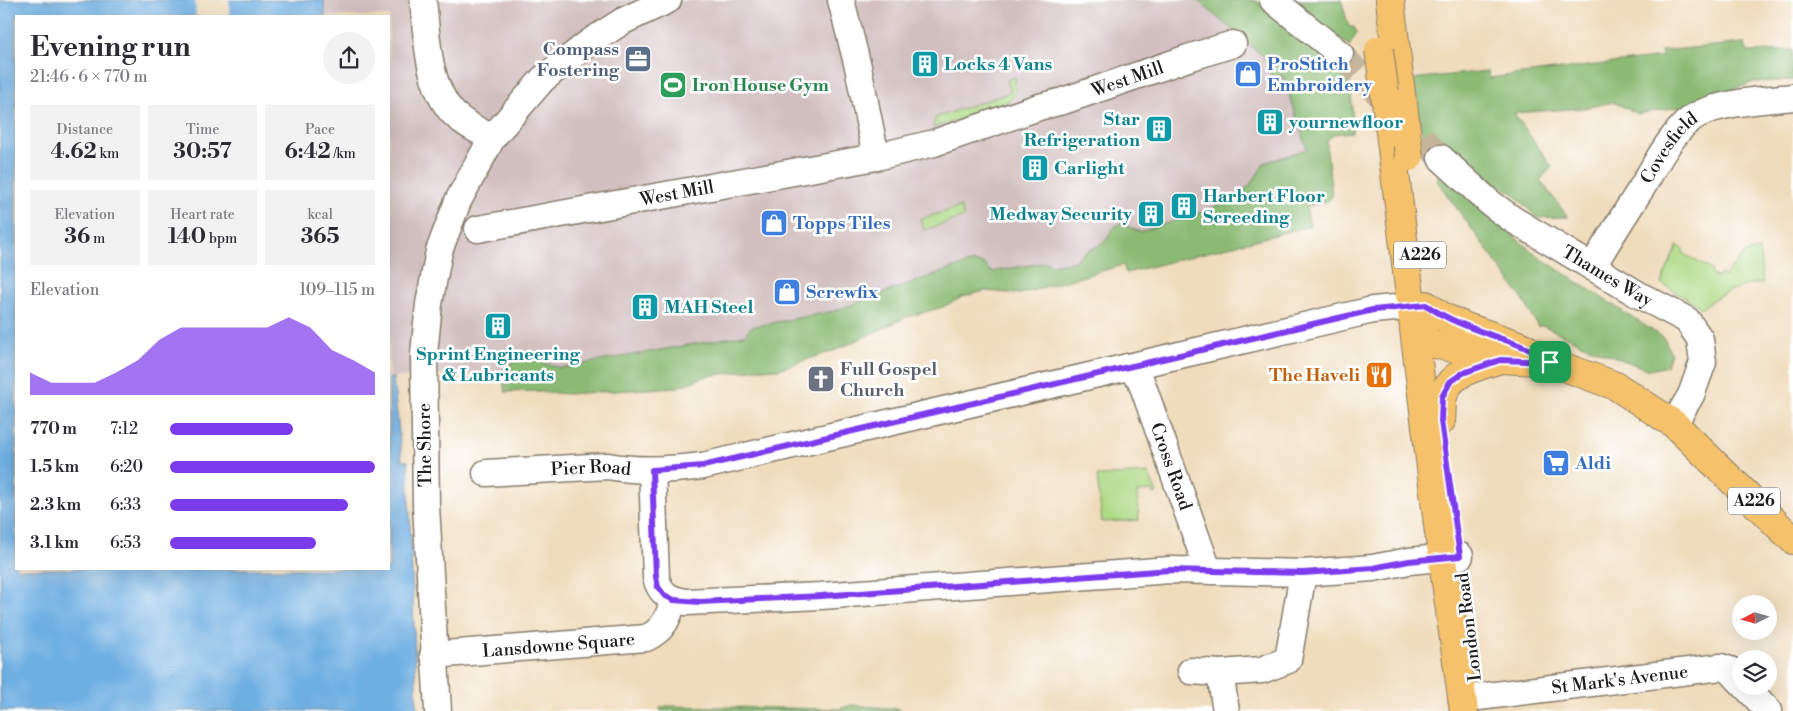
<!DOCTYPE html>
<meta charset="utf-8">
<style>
body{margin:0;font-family:"Libre Bodoni",serif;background:#f2f2f3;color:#2b2b33;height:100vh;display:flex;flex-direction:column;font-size:19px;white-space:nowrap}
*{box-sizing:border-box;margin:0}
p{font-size:16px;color:#7c7c81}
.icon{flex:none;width:28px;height:28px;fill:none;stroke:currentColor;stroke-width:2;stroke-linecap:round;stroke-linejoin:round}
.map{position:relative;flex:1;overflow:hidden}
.panel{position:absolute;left:15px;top:15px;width:375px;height:555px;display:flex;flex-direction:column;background:#fff;border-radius:0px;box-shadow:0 5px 20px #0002}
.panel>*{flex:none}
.needle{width:32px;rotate:264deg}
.fabs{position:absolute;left:1732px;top:595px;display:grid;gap:10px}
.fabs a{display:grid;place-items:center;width:45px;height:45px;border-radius:50%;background:#fff;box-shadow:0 5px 20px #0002;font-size:25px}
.pin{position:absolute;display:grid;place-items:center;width:42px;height:42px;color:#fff;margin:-21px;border-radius:10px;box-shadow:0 2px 8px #0006}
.round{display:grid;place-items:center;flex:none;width:52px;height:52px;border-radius:26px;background:#f2f2f3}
.head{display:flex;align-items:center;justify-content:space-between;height:85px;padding:0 15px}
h1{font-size:28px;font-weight:800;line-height:38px}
.figures{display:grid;grid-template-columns:repeat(3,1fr);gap:8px;height:85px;padding:5px 15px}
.figures div{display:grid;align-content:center;border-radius:0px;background:#f2f2f3;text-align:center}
.figures b{font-size:21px;font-weight:800}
.figures small{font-size:14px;font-weight:400}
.figures p{font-size:14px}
.chart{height:140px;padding:10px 15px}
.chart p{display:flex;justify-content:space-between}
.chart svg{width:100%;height:90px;margin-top:5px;fill:#7c3aed;opacity:.7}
ul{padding:0 15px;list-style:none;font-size:16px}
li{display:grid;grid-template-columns:80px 60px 1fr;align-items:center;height:38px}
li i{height:12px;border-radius:6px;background:#7c3aed}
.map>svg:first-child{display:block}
.industrial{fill:#d2bfbf}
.green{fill:#aeda86;stroke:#657b51}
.forest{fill:#8aba73;stroke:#536b48}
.water{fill:#6eafe2;stroke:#45667f}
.pier{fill:#efdcbb}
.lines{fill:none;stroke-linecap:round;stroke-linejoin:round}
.minor-tunnel{stroke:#c5b69b;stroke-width:26;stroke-dasharray:26 13;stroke-linecap:butt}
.minor-casing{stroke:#867c6c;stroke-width:29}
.major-casing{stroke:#867c6c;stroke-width:30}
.minor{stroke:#fff;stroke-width:26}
.major{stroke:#f5c16b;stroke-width:28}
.major-bridge-casing{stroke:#867c6c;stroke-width:30;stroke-linecap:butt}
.major-bridge{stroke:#f5c16b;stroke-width:28}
.route-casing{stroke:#fff;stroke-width:10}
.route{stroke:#7c3aed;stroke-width:6}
.labels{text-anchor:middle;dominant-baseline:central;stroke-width:5;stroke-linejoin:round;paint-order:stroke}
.shield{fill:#fff;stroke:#606060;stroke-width:1}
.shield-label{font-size:16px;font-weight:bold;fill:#1c1c1c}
.service-label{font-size:18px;font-weight:bold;fill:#4e5e75;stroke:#fff;text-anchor:end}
.culture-label{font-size:18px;font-weight:bold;fill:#0d838f;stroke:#fff;text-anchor:start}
.shop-label{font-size:18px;font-weight:bold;fill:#366cbe;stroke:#fff;text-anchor:start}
.street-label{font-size:18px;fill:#1c1c1c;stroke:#fff}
.leisure-label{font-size:18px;font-weight:bold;fill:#27864d;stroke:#fff;text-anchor:start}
.worship-label{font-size:18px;font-weight:bold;fill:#5b616d;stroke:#fff;text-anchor:start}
.food-label{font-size:18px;font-weight:bold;fill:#c56008;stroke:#fff;text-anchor:end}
</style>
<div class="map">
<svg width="1793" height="711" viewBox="0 0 1793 711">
<rect width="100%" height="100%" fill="#fff"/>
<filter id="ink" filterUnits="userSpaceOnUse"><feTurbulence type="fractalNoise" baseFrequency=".02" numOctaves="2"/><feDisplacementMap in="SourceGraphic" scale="10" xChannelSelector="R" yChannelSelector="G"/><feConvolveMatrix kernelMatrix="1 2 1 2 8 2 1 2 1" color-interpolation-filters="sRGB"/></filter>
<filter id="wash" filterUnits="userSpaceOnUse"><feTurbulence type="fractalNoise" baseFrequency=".0096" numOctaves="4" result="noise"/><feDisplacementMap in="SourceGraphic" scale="20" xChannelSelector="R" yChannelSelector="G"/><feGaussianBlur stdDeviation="1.12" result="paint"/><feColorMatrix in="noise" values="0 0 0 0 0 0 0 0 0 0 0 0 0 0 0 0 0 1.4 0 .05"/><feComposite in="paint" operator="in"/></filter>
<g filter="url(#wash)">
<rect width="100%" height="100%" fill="#efdcbb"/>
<path class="industrial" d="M324 0H1254L1317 103 1328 201 1098 264 564 374H445L389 378V16H325Z"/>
<path class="green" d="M1015 77C1016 85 1016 94 1010 100 1001 108 947 123 933 128L935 118 1011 92 1007 80Z
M961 207 964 217 924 230 920 219Z
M1677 246 1683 249 1684 254 1712 270 1711 272 1712 275 1716 277 1719 276 1720 274 1725 276 1745 253 1759 250 1763 283C1738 286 1721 292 1702 308L1661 283Z
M1148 473 1157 493 1153 494V491L1137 492 1139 520 1102 522 1097 476Z"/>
<path class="forest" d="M1197 0C1208 0 1247 0 1254 0 1267 5 1346 71 1349 83 1353 98 1352 116 1352 132L1334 134 1327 140V151L1332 197 1328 201 1306 207 1310 226 1126 273 1123 265 1020 294 985 291 962 297 943 307 907 317 836 350 779 369H759L707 376 678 387 567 394 535 391 505 392C504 387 502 378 504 373 512 350 544 363 560 368L744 335 751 327 834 311 950 269 973 262 984 264 991 272 1046 262 1052 265 1075 261C1082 251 1093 250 1102 243 1112 237 1107 230 1121 223L1140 232C1172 221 1224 209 1249 186 1255 180 1259 171 1264 163L1307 149 1283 76 1273 79 1264 57Z
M1290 0H1341L1349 27H1354L1357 33 1349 46Z
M1744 43 1748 52 1793 50V80L1754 82 1685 106 1638 114 1613 102 1585 108 1514 113 1552 167 1540 180 1568 217 1537 218 1513 193 1489 179 1457 172 1423 138 1411 79 1488 71 1489 78 1662 57 1661 51Z
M1440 166 1491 218 1542 259 1664 338 1671 353 1667 366 1649 370 1584 345 1542 325 1538 327 1524 301 1437 181Z
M852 705 899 709V711H661L660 708 665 706 838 709Z"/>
<path class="water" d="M0 0H324L325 16H16V569H389V378H393L402 460 408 461 417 711H0Z"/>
<path class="pier" d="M195 0H229L230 16H196Z"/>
</g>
<g filter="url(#ink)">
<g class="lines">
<path class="minor-tunnel" d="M1340 54 1441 158"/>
<g class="minor-casing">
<g id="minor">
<path d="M423 0C427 36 427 85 453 113 464 124 479 131 492 138"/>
<path d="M841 0 858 67 876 157"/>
<path d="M1273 0 1340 54"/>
<path id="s1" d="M1441 158 1489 202 1512 219 1639 295 1687 320 1700 339 1703 362 1691 395 1674 424"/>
<path id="s2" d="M478 229 876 157 934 143 1039 107 1063 101 1188 58 1233 44"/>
<path id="s3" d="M1592 267C1608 241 1624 215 1641 189 1655 166 1674 126 1699 114 1723 102 1766 100 1793 97"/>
<path id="s4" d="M1128 367 1140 378 1208 570"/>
<path d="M652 470 656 577C660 594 669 599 686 602L821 596 1170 570 1303 573 1373 568 1409 561 1460 556"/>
<path id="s5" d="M486 473 608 466C640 472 671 470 703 466L1360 313 1373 310 1426 305"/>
<path id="s6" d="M433 655 646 638C664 630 668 618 674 600"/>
<path d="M1191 671 1220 673 1262 670 1288 660 1303 573"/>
<path d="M1220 673 1226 711"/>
<path d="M1745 686 1769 711"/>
<path id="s7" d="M1462 699 1721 667 1730 670 1741 682"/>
<path d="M438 711 426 506 424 354 429 304 439 251 458 201 492 138 543 79 590 42 623 21 668 0"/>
</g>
</g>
<g class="major-casing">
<path id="major" d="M1390 0 1402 102
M1390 132 1438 525 1464 711
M1426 305 1443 317 1466 327 1521 346 1550 362 1616 386 1674 424 1793 540
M1414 327 1430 343 1500 359 1539 361
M1441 421C1442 414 1441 404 1443 397 1449 371 1479 367 1500 359"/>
</g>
<use href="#minor" class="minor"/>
<use href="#major" class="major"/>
<g class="major-bridge-casing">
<path id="major-bridge" d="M1379 50 1390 132
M1403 103 1409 157"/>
</g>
<use href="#major-bridge" class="major-bridge"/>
</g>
</g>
<g class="lines" filter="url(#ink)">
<g class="route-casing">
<path id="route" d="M1426 305C1455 325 1487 333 1519 345 1530 349 1540 356 1550 362L1500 360 1463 373 1450 382 1442 397 1441 421 1460 556 1409 561 1373 568 1303 573 1170 570 821 596 700 602 674 600 664 595 658 587 656 577 652 470 703 466 1360 313 1373 310Z"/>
</g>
<use href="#route" class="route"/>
</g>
<defs>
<g id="office-square" transform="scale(1.4375)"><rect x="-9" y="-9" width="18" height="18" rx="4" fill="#5c6f8a" stroke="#fff"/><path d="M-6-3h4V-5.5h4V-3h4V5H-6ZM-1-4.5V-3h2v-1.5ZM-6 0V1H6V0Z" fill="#fff"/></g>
<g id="building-square" transform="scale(1.4375)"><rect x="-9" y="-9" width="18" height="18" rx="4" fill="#0f9aa8" stroke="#fff"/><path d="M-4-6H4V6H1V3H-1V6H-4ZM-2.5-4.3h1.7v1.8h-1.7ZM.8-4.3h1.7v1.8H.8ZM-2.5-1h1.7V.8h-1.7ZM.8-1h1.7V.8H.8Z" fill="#fff"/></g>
<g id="shop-square" transform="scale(1.4375)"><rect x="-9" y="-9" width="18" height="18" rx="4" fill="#3f7fe0" stroke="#fff"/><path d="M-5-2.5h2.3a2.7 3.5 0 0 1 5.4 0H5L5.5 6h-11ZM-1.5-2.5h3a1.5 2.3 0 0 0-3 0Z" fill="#fff"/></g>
<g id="stadium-square" transform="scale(1.4375)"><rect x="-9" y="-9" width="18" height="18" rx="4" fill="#2e9e5b" stroke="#fff"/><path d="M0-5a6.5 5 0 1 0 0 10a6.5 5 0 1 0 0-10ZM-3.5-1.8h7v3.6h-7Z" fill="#fff"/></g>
<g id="restaurant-square" transform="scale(1.4375)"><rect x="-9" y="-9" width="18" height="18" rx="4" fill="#e8710a" stroke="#fff"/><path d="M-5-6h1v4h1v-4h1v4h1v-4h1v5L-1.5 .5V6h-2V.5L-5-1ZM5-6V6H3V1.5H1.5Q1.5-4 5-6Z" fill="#fff"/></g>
<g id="church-square" transform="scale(1.4375)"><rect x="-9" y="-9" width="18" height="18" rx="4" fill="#6b7280" stroke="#fff"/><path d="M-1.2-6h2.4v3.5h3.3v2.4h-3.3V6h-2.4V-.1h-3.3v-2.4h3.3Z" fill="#fff"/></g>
<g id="supermarket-square" transform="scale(1.4375)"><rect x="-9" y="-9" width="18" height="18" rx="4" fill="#3f7fe0" stroke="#fff"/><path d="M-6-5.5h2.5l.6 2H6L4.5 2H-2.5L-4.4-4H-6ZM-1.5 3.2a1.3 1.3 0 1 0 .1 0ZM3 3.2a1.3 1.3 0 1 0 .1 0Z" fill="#fff"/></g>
</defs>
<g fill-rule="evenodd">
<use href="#office-square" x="638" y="59"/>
<use href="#building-square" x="925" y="64"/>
<use href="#shop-square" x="1248" y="74"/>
<use href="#stadium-square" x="673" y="85"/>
<use href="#building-square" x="1270" y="122"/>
<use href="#building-square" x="1159" y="129"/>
<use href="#building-square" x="1035" y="168"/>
<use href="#building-square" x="1184" y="206"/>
<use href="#building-square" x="1151" y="214"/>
<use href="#shop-square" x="774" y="223"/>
<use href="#shop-square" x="787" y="292"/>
<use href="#building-square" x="645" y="307"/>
<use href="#building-square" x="498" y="326"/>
<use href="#restaurant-square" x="1379" y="375"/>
<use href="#church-square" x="821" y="379"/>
<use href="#supermarket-square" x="1556" y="463"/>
</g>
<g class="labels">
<g class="shield">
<rect x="1394" y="241.5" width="52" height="27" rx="4"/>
<rect x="1728" y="487.5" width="52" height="27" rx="4"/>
</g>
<g class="shield-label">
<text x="1420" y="255">A226</text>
<text x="1754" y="501">A226</text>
</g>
<g class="service-label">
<text x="619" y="49">Compass<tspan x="619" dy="21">Fostering</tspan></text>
</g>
<g class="culture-label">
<text x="944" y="64">Locks 4 Vans</text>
<text x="1140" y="119" text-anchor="end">Star<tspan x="1140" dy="21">Refrigeration</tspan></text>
<text x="1289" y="122">yournewfloor</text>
<text x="1054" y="168">Carlight</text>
<text x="1203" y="196">Harbert Floor<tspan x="1203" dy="21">Screeding</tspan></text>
<text x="1132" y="214" text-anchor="end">Medway Security</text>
<text x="664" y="307">MAH Steel</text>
<text x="498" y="354" text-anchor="middle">Sprint Engineering<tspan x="498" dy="21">&amp; Lubricants</tspan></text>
</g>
<g class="shop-label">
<text x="1267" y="64">ProStitch<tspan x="1267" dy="21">Embroidery</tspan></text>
<text x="793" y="223">Topps Tiles</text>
<text x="806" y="292">Screwfix</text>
<text x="1575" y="463">Aldi</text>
</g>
<g class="street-label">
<text stroke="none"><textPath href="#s2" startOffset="668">West Mill</textPath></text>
<text stroke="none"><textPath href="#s3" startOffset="142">Covesfield</textPath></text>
<text stroke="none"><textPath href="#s2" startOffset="202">West Mill</textPath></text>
<text stroke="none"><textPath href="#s1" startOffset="205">Thames Way</textPath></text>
<text transform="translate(425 445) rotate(-91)">The Shore</text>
<text stroke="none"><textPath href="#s4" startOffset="110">Cross Road</textPath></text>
<text stroke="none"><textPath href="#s5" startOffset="105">Pier Road</textPath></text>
<text transform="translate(1469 627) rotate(-97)">London Road</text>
<text stroke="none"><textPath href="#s6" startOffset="126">Lansdowne Square</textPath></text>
<text stroke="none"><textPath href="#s7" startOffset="159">St Mark's Avenue</textPath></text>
</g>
<g class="leisure-label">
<text x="692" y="85">Iron House Gym</text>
</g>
<g class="worship-label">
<text x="840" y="369">Full Gospel<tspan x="840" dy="21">Church</tspan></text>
</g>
<g class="food-label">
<text x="1360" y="375">The Haveli</text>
</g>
</g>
</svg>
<div class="fabs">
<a><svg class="needle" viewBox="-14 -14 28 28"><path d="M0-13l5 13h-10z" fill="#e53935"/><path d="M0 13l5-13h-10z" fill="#7c7c81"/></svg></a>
<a><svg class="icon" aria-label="layers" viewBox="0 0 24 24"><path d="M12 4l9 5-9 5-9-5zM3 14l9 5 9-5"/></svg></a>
</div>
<div class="pin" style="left:1550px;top:362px;background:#1e9e55"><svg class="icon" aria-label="arrive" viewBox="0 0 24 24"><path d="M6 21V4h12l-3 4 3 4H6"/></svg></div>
<section class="panel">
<div class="head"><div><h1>Evening run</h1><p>21:46 · 6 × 770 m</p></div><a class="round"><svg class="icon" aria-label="share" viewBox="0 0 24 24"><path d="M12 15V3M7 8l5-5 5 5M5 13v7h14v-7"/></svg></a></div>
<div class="figures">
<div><p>Distance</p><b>4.62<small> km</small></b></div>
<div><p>Time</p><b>30:57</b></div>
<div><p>Pace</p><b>6:42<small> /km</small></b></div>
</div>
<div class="figures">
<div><p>Elevation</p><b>36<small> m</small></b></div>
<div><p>Heart rate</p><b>140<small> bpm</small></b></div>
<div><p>kcal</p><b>365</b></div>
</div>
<div class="chart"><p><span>Elevation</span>109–115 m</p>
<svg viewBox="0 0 160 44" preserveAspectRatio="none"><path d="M0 44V33L10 38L20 38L30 38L40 33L50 27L60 17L70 11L80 11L90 11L100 11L110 11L120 6L130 11L140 22L150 27L160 33V44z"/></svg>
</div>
<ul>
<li><b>770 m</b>7:12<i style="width:60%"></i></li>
<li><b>1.5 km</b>6:20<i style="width:100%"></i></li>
<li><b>2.3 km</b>6:33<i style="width:87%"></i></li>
<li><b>3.1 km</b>6:53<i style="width:71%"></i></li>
</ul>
</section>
</div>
